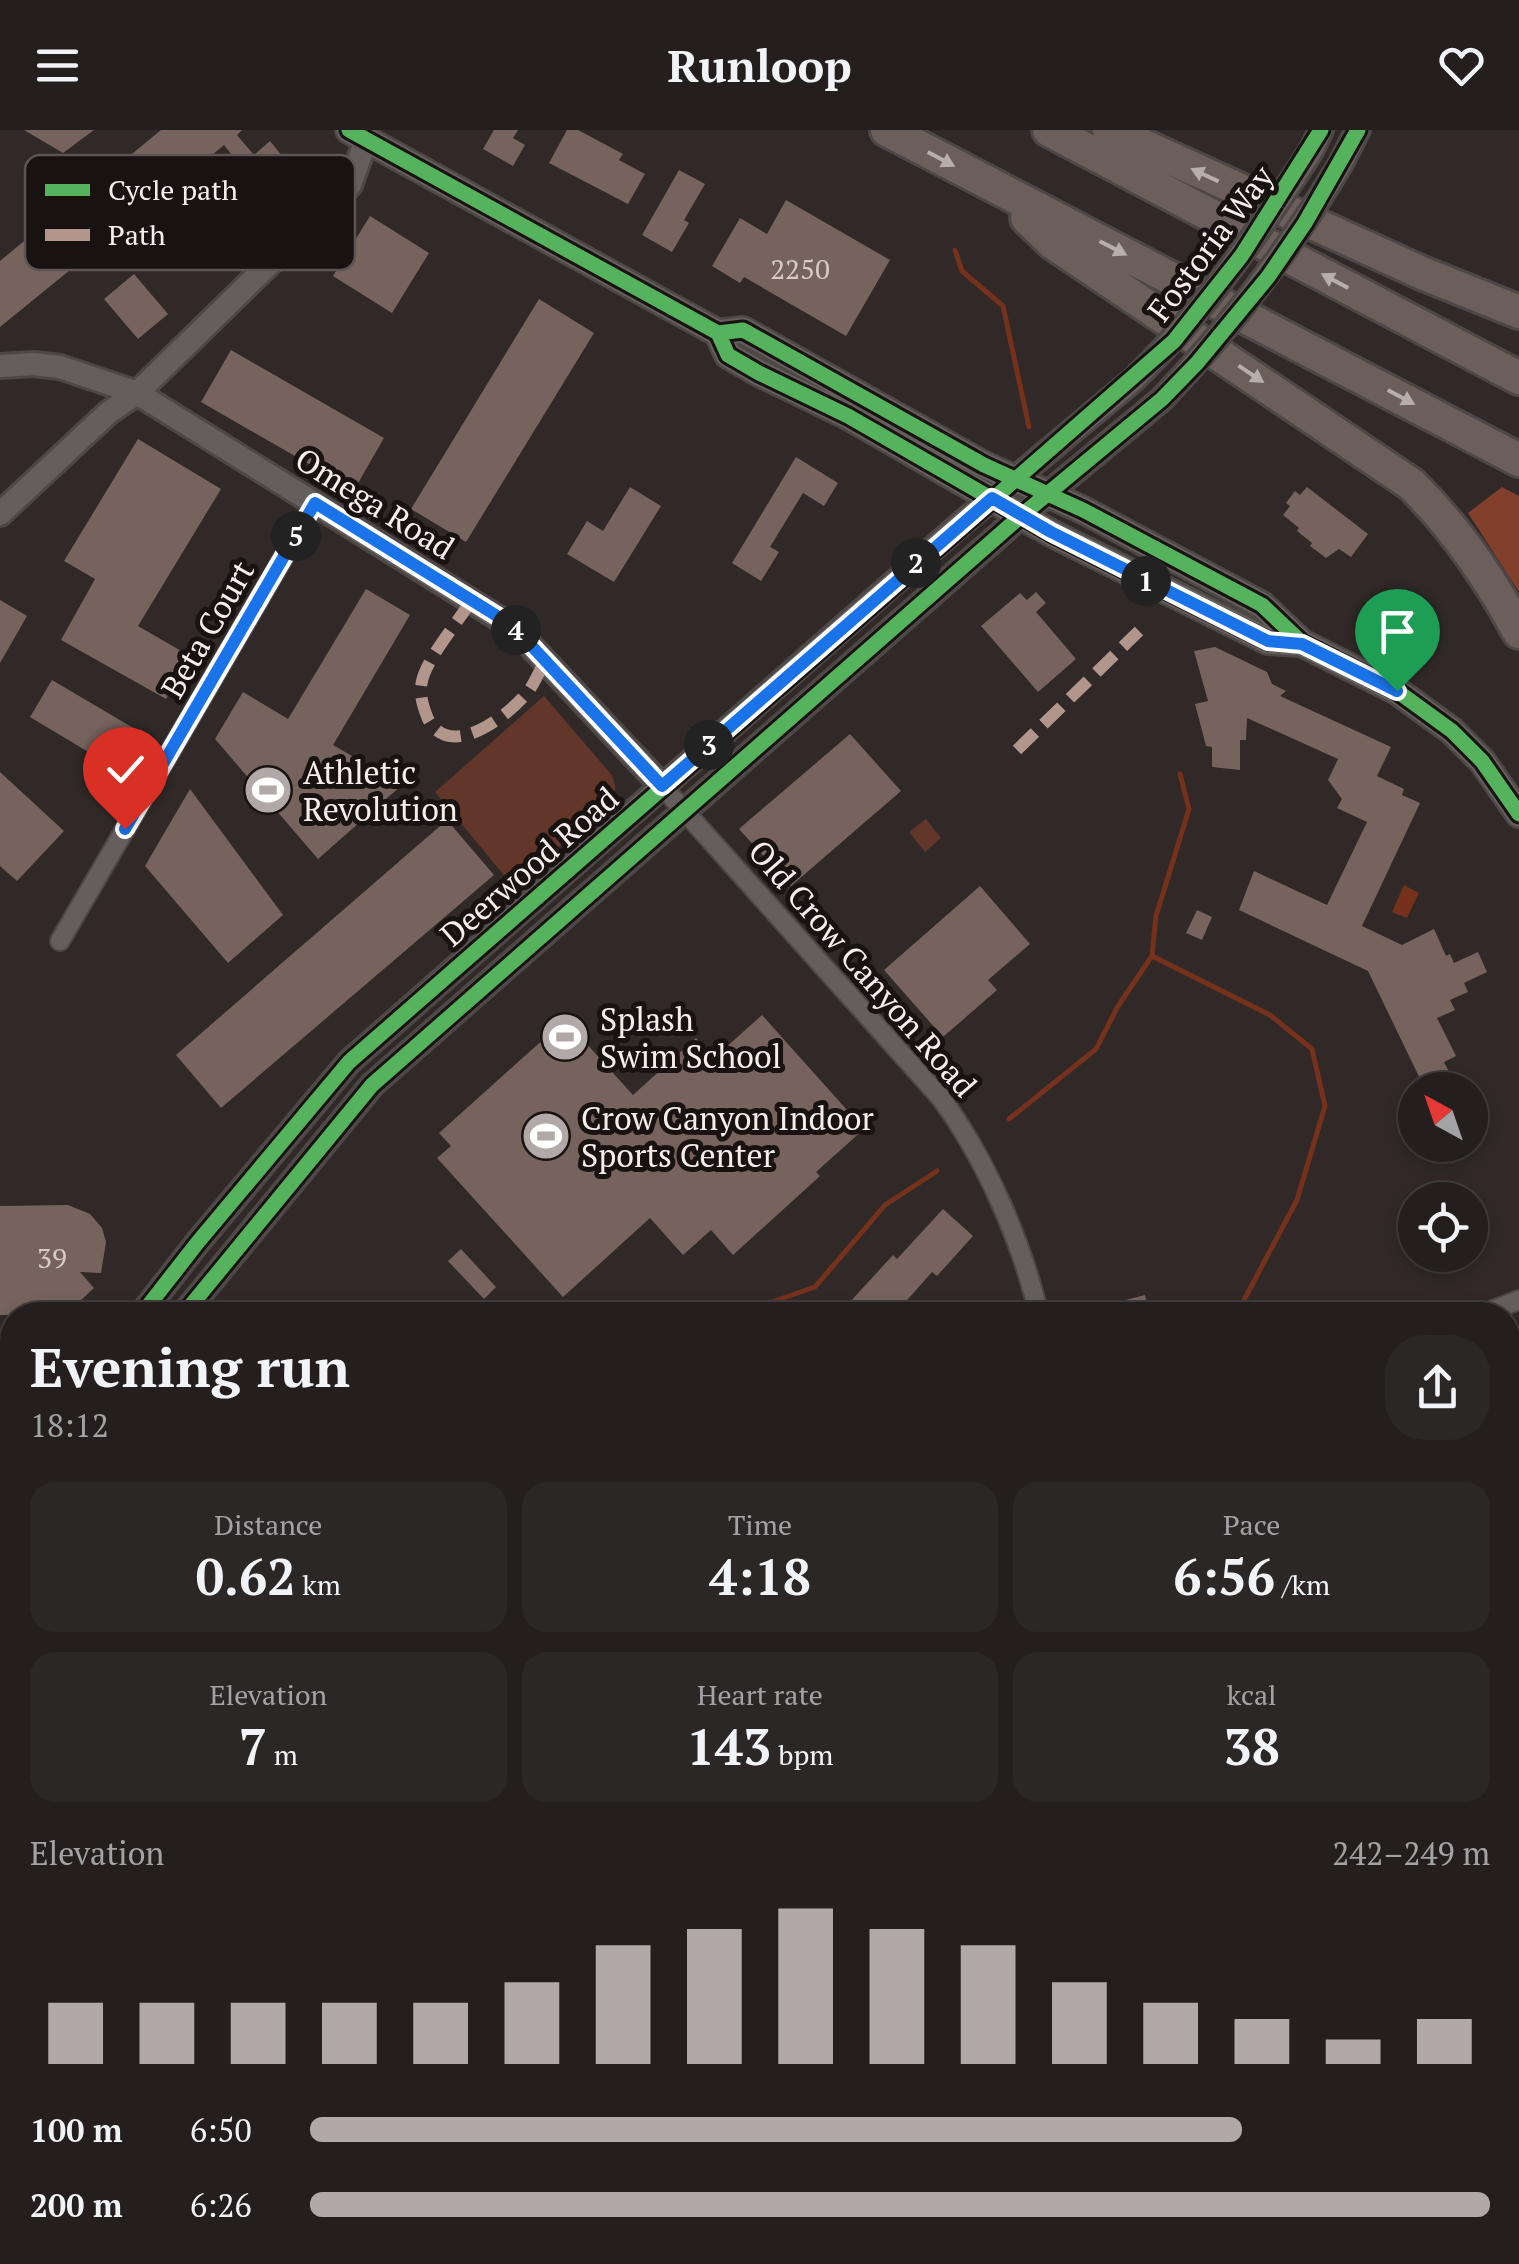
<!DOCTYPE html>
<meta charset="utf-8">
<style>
body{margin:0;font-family:"PT Serif",serif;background:#2c2727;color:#f1f3f6;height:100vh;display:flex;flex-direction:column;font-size:38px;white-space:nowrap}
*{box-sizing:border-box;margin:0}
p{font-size:32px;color:#a3a2a4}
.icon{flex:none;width:55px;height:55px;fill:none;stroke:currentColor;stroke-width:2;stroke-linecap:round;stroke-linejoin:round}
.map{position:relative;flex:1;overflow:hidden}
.side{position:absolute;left:0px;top:1172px;width:1520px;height:962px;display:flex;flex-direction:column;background:#241f1e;border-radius:40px 40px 0 0;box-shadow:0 5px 15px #0003,0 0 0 2px #413d3c}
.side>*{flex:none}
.needle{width:65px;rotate:320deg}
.buttons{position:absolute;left:1398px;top:942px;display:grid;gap:20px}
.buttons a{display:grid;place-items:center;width:90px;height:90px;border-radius:50%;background:#241f1e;box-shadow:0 5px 15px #0003,0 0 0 2px #413d3c;font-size:50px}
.pin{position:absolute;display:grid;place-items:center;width:85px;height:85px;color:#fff;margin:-102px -42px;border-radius:50% 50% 50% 0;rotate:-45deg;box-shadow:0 0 10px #0007}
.pin .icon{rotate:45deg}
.km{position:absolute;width:50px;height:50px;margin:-25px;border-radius:50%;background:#222;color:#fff;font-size:28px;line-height:50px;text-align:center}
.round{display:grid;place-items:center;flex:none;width:105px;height:105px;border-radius:40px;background:#2c2727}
.overview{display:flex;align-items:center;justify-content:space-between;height:170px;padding:0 30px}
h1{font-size:55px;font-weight:700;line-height:75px}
.figures{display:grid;grid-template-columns:repeat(3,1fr);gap:15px;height:170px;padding:10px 30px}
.figures div{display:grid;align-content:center;border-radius:25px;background:#2c2727;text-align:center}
.figures b{font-size:50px;font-weight:700}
.figures small{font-size:28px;font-weight:400}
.figures p{font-size:28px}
.chart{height:280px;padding:20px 30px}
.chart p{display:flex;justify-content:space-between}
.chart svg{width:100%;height:180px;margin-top:10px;stroke:#b1a9a7;stroke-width:6}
ul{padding:0 30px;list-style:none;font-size:32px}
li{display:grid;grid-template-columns:160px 120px 1fr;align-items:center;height:75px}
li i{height:25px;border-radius:12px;background:#b1a9a7}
header{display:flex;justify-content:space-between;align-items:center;height:130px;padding:0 30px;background:#241f1e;font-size:45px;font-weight:700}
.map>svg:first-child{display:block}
.green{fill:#623629}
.forest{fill:#823f2b}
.water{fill:#75311c}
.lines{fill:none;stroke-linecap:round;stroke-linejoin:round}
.stream{stroke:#75311c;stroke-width:5}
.building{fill:#76635e}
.minor-casing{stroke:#4d4746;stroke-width:22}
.tertiary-casing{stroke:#4d4746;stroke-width:28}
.secondary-casing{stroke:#4d4746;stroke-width:30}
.motorway-casing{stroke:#4d4746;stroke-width:38}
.minor{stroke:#645f5d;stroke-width:18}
.tertiary{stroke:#645f5d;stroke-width:22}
.secondary{stroke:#645f5d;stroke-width:25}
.motorway{stroke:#6c5f5b;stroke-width:32}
.tertiary-bridge-casing{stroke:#4d4746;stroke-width:28;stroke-linecap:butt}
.tertiary-bridge{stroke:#645f5d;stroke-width:22}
.quiet{stroke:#b2968c;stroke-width:12;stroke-dasharray:25 12;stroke-linecap:butt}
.cycleway-casing{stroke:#181210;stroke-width:21}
.cycleway{stroke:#56b35d;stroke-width:15}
.oneway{fill:#b8aeab}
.route-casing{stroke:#fff;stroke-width:20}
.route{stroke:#1a73e8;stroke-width:12}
.labels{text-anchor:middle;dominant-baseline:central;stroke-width:10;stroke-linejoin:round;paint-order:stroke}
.number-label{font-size:28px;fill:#d7cbc8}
.street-label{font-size:32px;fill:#f7eeec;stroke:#181210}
.poi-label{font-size:32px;fill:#f7eeec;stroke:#181210;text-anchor:start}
.key{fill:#181210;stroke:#5b5452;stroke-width:2.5}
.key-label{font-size:28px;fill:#f7eeec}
</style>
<header><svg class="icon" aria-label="menu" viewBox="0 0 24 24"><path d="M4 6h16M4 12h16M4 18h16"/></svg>Runloop<svg class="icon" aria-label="heart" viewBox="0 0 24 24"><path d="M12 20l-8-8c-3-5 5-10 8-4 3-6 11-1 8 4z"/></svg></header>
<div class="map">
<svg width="1519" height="2134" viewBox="0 0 1519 2134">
<rect width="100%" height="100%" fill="#302928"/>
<path class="green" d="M544 566 610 643C618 655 616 666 607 676L513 756 435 662Z
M926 689 941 708 925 722 909 702Z
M0 1224 12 1233V1288L0 1319Z"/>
<path class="forest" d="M1502 357 1519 366V462L1468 383Z"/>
<path class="water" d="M1404 755 1419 763 1407 788 1392 782Z"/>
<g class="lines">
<path class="stream" d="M955 120 962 141 1003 176 1029 297
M1180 644 1189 679 1156 786 1152 826 1270 885 1312 919 1325 976 1297 1070 1236 1185
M1009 989 1096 919 1118 876 1152 826
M756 1185 766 1174 815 1157 885 1075 937 1041
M1244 2134 1249 2122"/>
</g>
<path class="building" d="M24 0H94L63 23Z
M161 0H242L237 5 254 25 270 11 306 55 276 80 224 15 133 91 99 51Z
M494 0H518L513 8 525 15 513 36 483 19Z
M567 0H578L623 24 619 30 645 44 628 74 549 33Z
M679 40 705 54 684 90 689 93 672 122 642 105Z
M786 70 890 130 846 206 744 147 740 153 712 136 740 88 767 104Z
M70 73 102 114 0 197V131Z
M370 86 429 123 392 183 333 146Z
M134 144 168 184 138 209 104 169Z
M539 169 594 203 466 412 411 379Z
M231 220 384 308 354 360 201 272Z
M138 309 221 359 138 496 190 526 166 569 61 510 95 449 64 431Z
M796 327 838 353 824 376 803 363 770 417 779 422 761 451 732 433Z
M630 357 661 376 614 452 567 424 587 391 603 401Z
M1307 357 1368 404 1351 427 1339 419 1326 428 1310 416 1312 413 1297 401 1299 398 1283 385 1290 376 1286 373 1295 361 1300 365Z
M366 459 410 485 333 615 402 655 318 729 215 609 243 562 288 589Z
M1036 462 1046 473 1036 482 1076 529 1038 562 981 496 1020 463 1027 470Z
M0 470 27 486 0 533Z
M1215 517 1267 542 1272 554 1286 561 1280 566 1391 617 1377 646 1404 659 1402 665 1420 673 1362 796 1402 815 1434 799 1446 826 1450 824 1454 833 1478 822 1487 842 1464 853 1468 862 1450 870 1455 880 1437 888 1456 926 1444 932 1450 944 1424 957 1368 841 1239 780 1254 741 1327 775 1367 692 1337 678 1342 669 1328 650 1338 629 1247 588 1246 610H1240V640L1212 637V617L1206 616 1195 574 1208 571 1194 521Z
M52 550 147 606 125 644 30 587Z
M850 604 901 661 791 756 739 699Z
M0 642 64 701 17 751 0 736Z
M190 659 283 785 228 833 145 736Z
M447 690 494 745 221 978 176 925Z
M980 756 1030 814 988 850 997 860 943 907 884 840Z
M1197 780 1212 787 1202 810 1186 803Z
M762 885 864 999 816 1042 820 1046 733 1125 711 1100 683 1125 650 1088 563 1167 437 1028 451 1016 439 1003 565 890 633 965 696 908 714 928Z
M68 1075 90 1084 102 1098 106 1112 101 1143 80 1142 94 1158 65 1185H0V1076Z
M943 1079 973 1106 937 1146 932 1142 894 1185H838L893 1125 897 1129Z
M461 1119 496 1157 484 1169 448 1131Z
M1145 1165 1150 1185H1088L1087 1180Z"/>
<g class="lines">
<g class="minor-casing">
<path id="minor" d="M662 656 940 967C985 1027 1022 1112 1039 1185
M60 811 315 373
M1480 1185 1519 1170
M0 1593 12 1596
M0 1948 12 1964
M77 2134 78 2122
M1088 2134 1090 2122"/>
</g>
<g class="tertiary-casing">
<path id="tertiary" d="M1311 21 1321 0
M1340 35 1358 0
M0 236 34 234 60 237 137 263 513 497 662 656
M0 384 108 283 137 263 350 55 366 10
M141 1185 198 1112 349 932 961 394 1132 251
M183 1185 372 955 1022 385 1162 269
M0 1424 12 1394
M0 1525 12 1479"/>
</g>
<g class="secondary-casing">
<path id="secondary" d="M349 0 718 203 728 225 759 243 848 286 1051 403 1268 511 1302 513
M718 203 743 200 984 335 1083 380 1262 475 1302 513 1397 561 1452 601 1482 631 1519 684
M1508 1780 1519 1754
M1508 1864 1519 1839
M1324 2134 1331 2122
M1368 2134 1375 2122"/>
</g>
<g class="motorway-casing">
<path id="motorway" d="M887 0 1519 330
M1049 0 1519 248
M1109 0 1422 143 1519 182
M1027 88 1053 113 1411 354C1456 398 1489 447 1519 502"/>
</g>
<use href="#minor" class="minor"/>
<use href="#tertiary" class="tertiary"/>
<use href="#secondary" class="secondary"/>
<use href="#motorway" class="motorway"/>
<g class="tertiary-bridge-casing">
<path id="tertiary-bridge" d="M1132 251C1204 182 1257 104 1311 21
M1162 269C1231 197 1289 120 1340 35"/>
</g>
<use href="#tertiary-bridge" class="tertiary-bridge"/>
<path class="quiet" d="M471 471C458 492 427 528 422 551 419 564 423 577 428 589 451 633 512 583 530 559 536 550 540 540 545 531
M1017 620 1139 501"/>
<g class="cycleway-casing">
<path id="cycleway" d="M349 0 718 203 728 225 759 243 848 286 1051 403 1268 511 1302 513
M718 203 743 200 984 335 1083 380 1262 475 1302 513 1397 561 1452 601 1482 631 1519 684
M141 1185 198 1112 349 932 1174 211 1242 125 1321 0
M183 1185 372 955 1022 385 1162 269 1197 233 1268 147 1305 93 1358 0"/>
</g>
<use href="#cycleway" class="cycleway"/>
</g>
<defs><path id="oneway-solid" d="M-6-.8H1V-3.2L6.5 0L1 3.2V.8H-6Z" transform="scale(2.5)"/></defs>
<g class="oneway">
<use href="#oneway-solid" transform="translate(941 29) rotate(28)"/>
<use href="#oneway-solid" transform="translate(1205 45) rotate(-155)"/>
<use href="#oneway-solid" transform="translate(1113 118) rotate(27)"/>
<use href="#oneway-solid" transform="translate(1335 151) rotate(-152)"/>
<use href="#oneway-solid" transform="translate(1251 244) rotate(34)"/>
<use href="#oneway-solid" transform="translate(1401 267) rotate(28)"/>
</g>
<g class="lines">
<g class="route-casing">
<path id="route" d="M125 699 315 373 513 496 662 656 992 368 1051 402 1268 511 1302 514 1397 561"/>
</g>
<use href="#route" class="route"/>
</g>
<defs>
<g id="stadium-disc" transform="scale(2.5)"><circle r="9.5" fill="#b1a9a7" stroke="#181210"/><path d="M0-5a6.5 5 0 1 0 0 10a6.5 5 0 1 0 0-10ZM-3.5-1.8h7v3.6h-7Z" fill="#fff"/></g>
</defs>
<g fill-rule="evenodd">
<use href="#stadium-disc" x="268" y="660"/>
<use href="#stadium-disc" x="565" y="907"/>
<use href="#stadium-disc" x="546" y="1006"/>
</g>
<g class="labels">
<g class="number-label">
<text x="800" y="138">2250</text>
<text x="52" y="1127">39</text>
</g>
<g class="street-label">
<text transform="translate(1210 113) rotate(-53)">Fostoria Way</text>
<text transform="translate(375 373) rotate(32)">Omega Road</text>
<text transform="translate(207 499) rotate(-60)">Beta Court</text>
<text transform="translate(529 736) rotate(-41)">Deerwood Road</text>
<text transform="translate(863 838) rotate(49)">Old Crow Canyon Road</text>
</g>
<g class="poi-label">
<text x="303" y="642">Athletic<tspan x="303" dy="37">Revolution</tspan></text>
<text x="600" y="889">Splash<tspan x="600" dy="37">Swim School</tspan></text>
<text x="581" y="988">Crow Canyon Indoor<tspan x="581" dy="37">Sports Center</tspan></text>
</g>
</g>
<rect x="25" y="25" width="330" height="115" rx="15" class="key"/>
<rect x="45" y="54" width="45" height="12" fill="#56b35d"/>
<rect x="45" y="99" width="45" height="12" fill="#b2968c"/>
<g class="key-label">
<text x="108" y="70">Cycle path</text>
<text x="108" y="115">Path</text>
</g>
</svg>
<div class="buttons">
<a><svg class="needle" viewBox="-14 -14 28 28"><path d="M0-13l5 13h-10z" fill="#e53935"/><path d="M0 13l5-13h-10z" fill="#a3a2a4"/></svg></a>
<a><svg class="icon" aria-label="locate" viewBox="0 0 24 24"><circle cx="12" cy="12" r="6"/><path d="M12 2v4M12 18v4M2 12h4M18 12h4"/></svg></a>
</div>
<div class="pin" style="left:1397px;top:561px;background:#1e9e55"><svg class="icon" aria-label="arrive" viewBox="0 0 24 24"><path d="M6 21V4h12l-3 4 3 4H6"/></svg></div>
<div class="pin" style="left:125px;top:699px;background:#d93025"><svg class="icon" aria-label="check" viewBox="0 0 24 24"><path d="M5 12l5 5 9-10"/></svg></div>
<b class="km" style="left:1146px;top:451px">1</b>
<b class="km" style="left:916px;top:433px">2</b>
<b class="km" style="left:709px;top:615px">3</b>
<b class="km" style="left:516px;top:500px">4</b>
<b class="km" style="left:296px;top:406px">5</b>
<section class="side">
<div class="overview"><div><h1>Evening run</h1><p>18:12</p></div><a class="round"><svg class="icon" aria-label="share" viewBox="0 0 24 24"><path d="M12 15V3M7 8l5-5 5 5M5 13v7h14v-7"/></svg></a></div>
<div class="figures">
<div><p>Distance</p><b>0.62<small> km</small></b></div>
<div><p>Time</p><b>4:18</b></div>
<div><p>Pace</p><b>6:56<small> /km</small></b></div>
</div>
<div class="figures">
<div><p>Elevation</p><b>7<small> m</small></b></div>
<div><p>Heart rate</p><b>143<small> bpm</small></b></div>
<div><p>kcal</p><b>38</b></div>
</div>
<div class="chart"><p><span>Elevation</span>242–249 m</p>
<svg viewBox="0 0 160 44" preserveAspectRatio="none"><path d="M5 44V29M15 44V29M25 44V29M35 44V29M45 44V29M55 44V24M65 44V15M75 44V11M85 44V6M95 44V11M105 44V15M115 44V24M125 44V29M135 44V33M145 44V38M155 44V33"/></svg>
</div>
<ul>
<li><b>100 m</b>6:50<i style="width:79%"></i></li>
<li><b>200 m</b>6:26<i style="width:100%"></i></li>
</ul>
</section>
</div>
